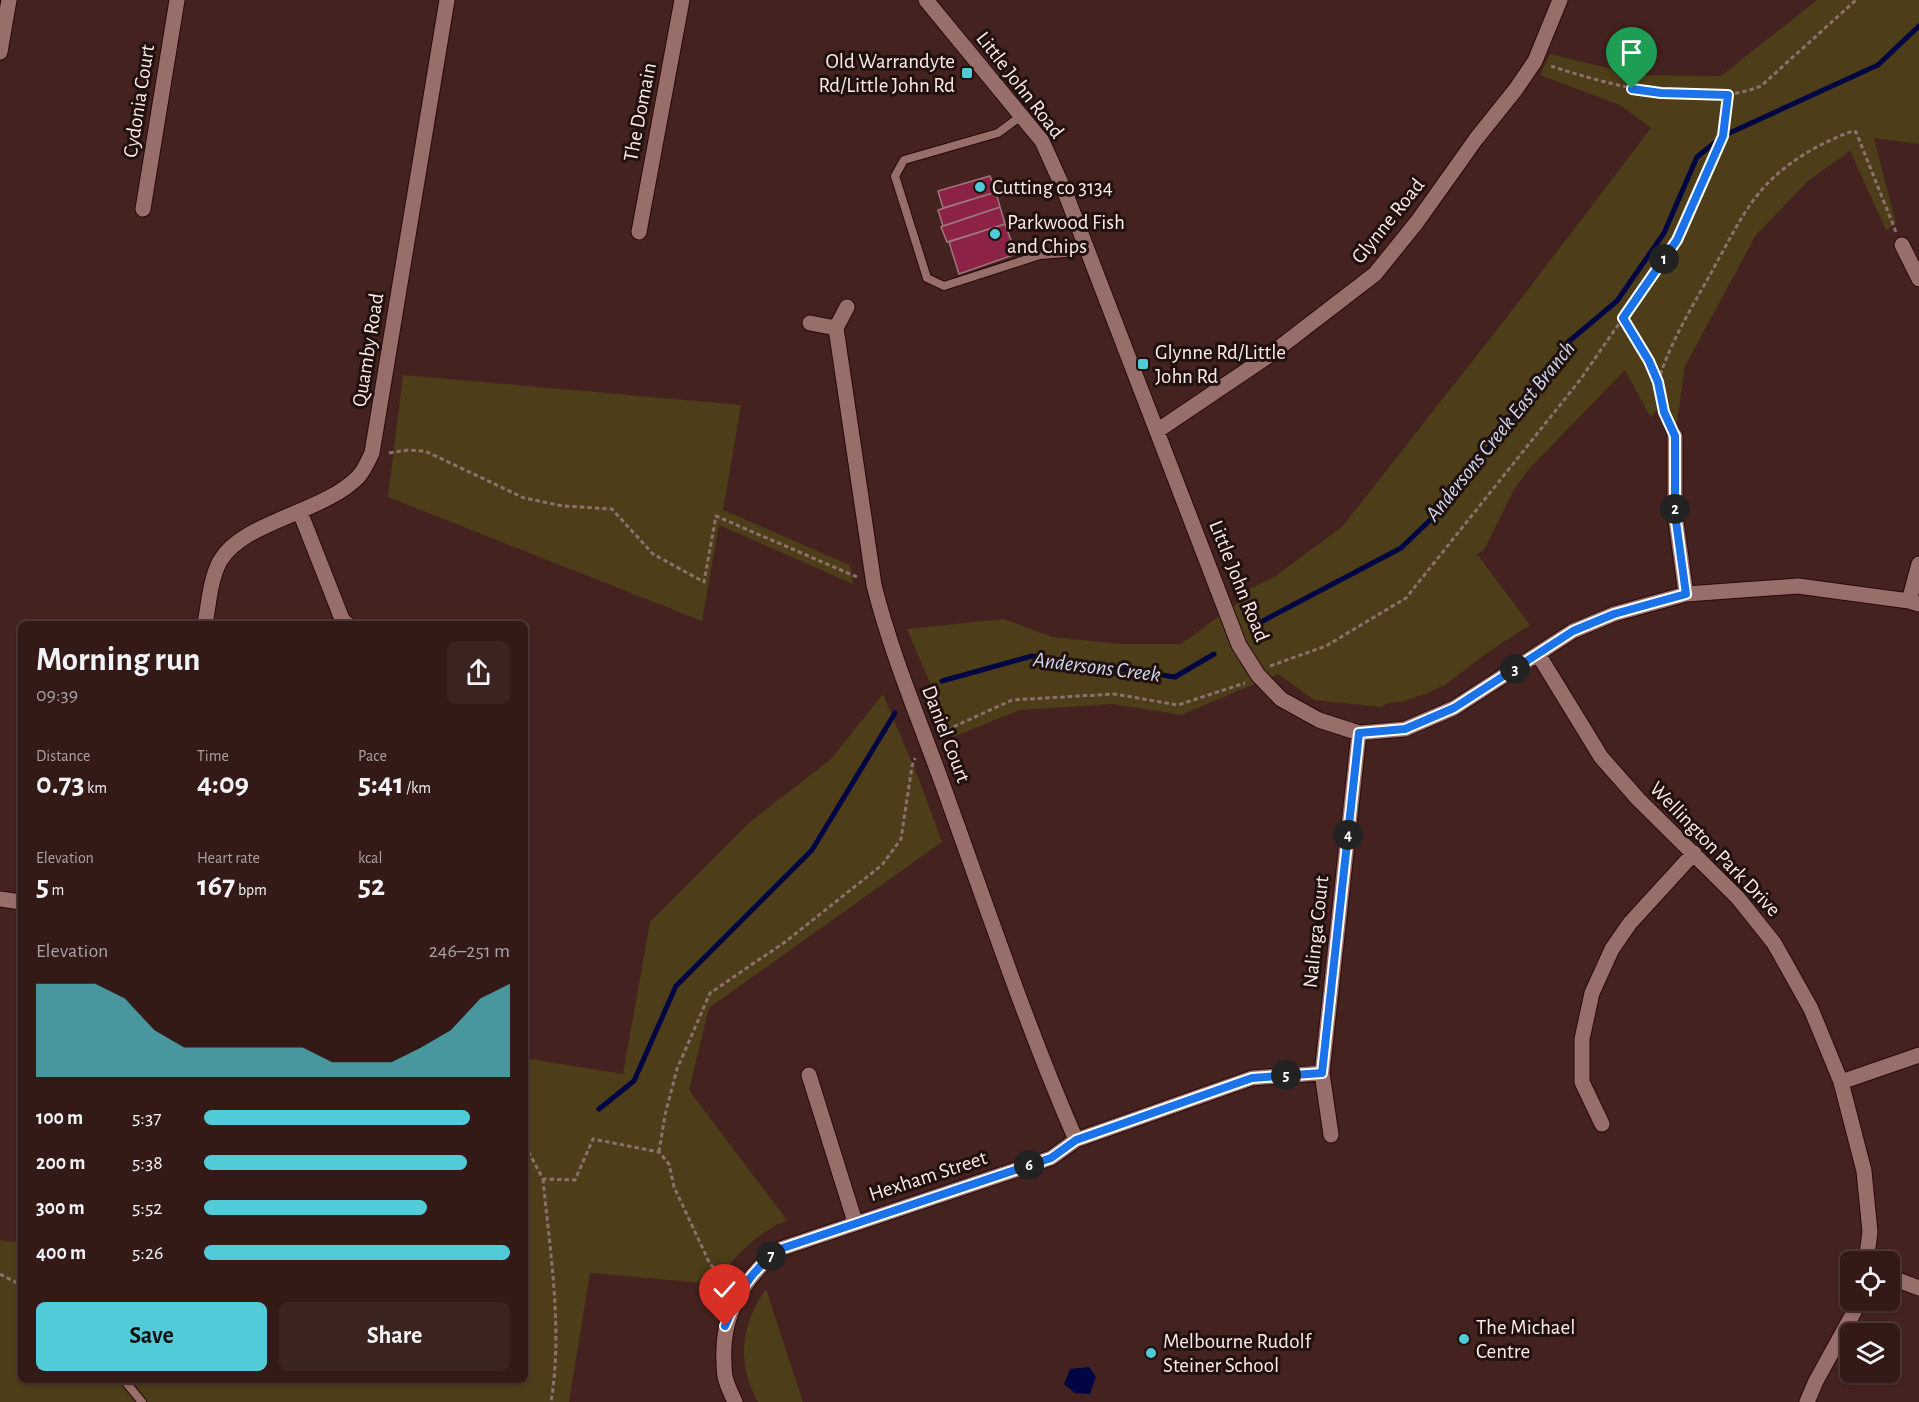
<!DOCTYPE html>
<meta charset="utf-8">
<style>
body{margin:0;font-family:"Alegreya Sans",sans-serif;background:#3b2320;color:#f1f3f6;height:100vh;display:flex;flex-direction:column;font-size:22px;white-space:nowrap}
*{box-sizing:border-box;margin:0}
p{font-size:20px;color:#a9a1a1}
.icon{flex:none;width:33px;height:33px;fill:none;stroke:currentColor;stroke-width:2;stroke-linecap:round;stroke-linejoin:round}
.map{position:relative;flex:1;overflow:hidden}
.sheet{position:absolute;left:18px;top:621px;width:510px;height:762px;display:flex;flex-direction:column;background:#331a17;border-radius:9px;box-shadow:0 2px 4px #0004,0 0 0 2px #4e3836}
.sheet>*{flex:none}
.controls{position:absolute;left:1840px;top:1251px;display:grid;gap:12px}
.controls a{display:grid;place-items:center;width:60px;height:60px;border-radius:9px;background:#331a17;box-shadow:0 2px 4px #0004,0 0 0 2px #4e3836;font-size:30px}
.pin{position:absolute;display:grid;place-items:center;width:51px;height:51px;color:#fff;margin:-62px -26px;border-radius:50% 50% 50% 0;rotate:-45deg;box-shadow:0 0 6px #0007}
.pin .icon{rotate:45deg}
.km{position:absolute;width:30px;height:30px;margin:-15px;border-radius:50%;background:#222;color:#fff;font-size:16px;line-height:30px;text-align:center}
.round{display:grid;place-items:center;flex:none;width:63px;height:63px;border-radius:9px;background:#3b2320}
.head{display:flex;align-items:center;justify-content:space-between;height:102px;padding:0 18px}
h1{font-size:33px;font-weight:600;line-height:45px}
.metrics{display:grid;grid-template-columns:repeat(3,1fr);gap:9px;height:102px;padding:6px 18px}
.metrics div{display:grid;align-content:center}
.metrics b{font-size:30px;font-weight:600}
.metrics small{font-size:16px;font-weight:400}
.metrics p{font-size:16px}
.chart{height:168px;padding:12px 18px}
.chart p{display:flex;justify-content:space-between}
.chart svg{width:100%;height:108px;margin-top:6px;fill:#52cbd8;opacity:.7}
.cta{display:flex;gap:12px;margin-top:auto;padding:12px 18px}
.cta a{flex:1;height:69px;border-radius:9px;background:#52cbd8;color:#111;font-size:24px;font-weight:600;line-height:69px;text-align:center}
.cta a+a{background:#3b2320;color:#f1f3f6}
ul{padding:0 18px;list-style:none;font-size:20px}
li{display:grid;grid-template-columns:96px 72px 1fr;align-items:center;height:45px}
li i{height:15px;border-radius:8px;background:#52cbd8}
.map>svg:first-child{display:block}
.green{fill:#4d3d19}
.water{fill:#010544}
.lines{fill:none;stroke-linecap:round;stroke-linejoin:round}
.stream{stroke:#010544;stroke-width:5}
.building{fill:#8c2347;stroke:#9f767e;stroke-width:1.5}
.lane-casing{stroke:#290909;stroke-width:10}
.street-casing{stroke:#290909;stroke-width:17}
.path{stroke:#8c706d;stroke-width:3;stroke-dasharray:4.5 3;stroke-linecap:butt}
.lane{stroke:#976e6a;stroke-width:8}
.street{stroke:#976e6a;stroke-width:15}
.route-casing{stroke:#fff;stroke-width:12}
.route{stroke:#1a73e8;stroke-width:8}
.poi-dot{fill:#52cbd8;stroke:#20110f;stroke-width:2}
.labels{text-anchor:middle;dominant-baseline:central;stroke-width:6;stroke-linejoin:round;paint-order:stroke}
.poi-label{font-size:21px;fill:#fdeae8;stroke:#20110f;text-anchor:start}
.street-label{font-size:21px;fill:#fdeae8;stroke:#20110f}
.water-label{font-size:22px;font-style:italic;fill:#ced9f1;stroke:#20110f}
</style>
<div class="map">
<svg width="1919" height="1402" viewBox="0 0 1919 1402">
<rect width="100%" height="100%" fill="#44221f"/>
<path class="green" d="M1817 0H1919V144L1874 138 1896 223 1886 230 1850 151 1808 181 1756 235 1685 366 1677 423 1670 426 1657 409 1651 418 1625 370 1530 468 1514 489 1484 550 1477 554 1530 625 1487 653 1445 685 1425 694 1402 702 1388 703 1381 707 1314 700 1278 674 1181 715 1113 704 1020 710 953 737 907 629 1004 619 1052 637 1120 644H1181L1250 594 1249 589 1274 577 1342 527 1514 308 1651 128 1620 105 1540 75 1550 54 1637 75 1721 76Z
M403 375 741 405 723 510 850 565 853 584 719 525 702 621 388 497Z
M883 694 920 782 942 842 709 1008 689 1090 787 1220C756 1234 734 1255 716 1284L590 1273 569 1402H0V1240L21 1243V1380H525V1058L623 1074 650 922 750 822 831 759Z
M766 1289 803 1402H758C736 1364 741 1323 766 1289Z"/>
<path class="water" d="M1089 1367 1096 1377 1090 1394 1075 1393 1064 1384 1070 1369Z"/>
<g class="lines">
<path class="stream" d="M1259 623 1401 548 1449 502 1567 343 1617 301 1664 233 1697 157 1723 136 1878 65 1919 26
M942 681 1032 656 1175 677 1214 654
M599 1109 634 1081 676 986 812 850 895 713"/>
</g>
<path class="building" d="M990 176 996 192 943 208 938 191Z
M996 192 1000 207 943 226 938 210Z
M1000 207 1005 224 947 242 941 227Z
M1005 224 1016 254 959 274 949 242Z"/>
<g class="lines">
<g class="lane-casing">
<path id="lane" d="M1021 116 998 133 904 160 895 176 927 278 944 286 1040 255 1065 253 1085 248
M124 1380 142 1402"/>
</g>
<g class="street-casing">
<path id="street" d="M926 0 1042 141 1065 192 1239 645 1258 675 1281 699 1319 720 1359 733 1405 729 1454 708 1573 631 1614 614 1686 594 1798 586 1909 601 1919 604
M0 52 9 0
M143 209 177 0
M639 232 682 0
M1902 245 1919 279
M847 307 836 328 874 585C893 661 925 733 951 808 991 919 1029 1032 1076 1140
M810 323 836 328
M1157 431 1271 354 1375 274 1417 222 1476 139 1516 89 1535 61 1560 0
M1675 436V514L1686 594
M300 512 342 619 347 624
M1909 601 1919 564
M205 624C209 603 210 580 220 561 243 521 323 513 358 477 364 471 368 461 372 453L447 0
M1538 654 1601 757 1638 799 1738 898 1774 943 1811 1009 1841 1082 1864 1171 1870 1232 1866 1262
M0 899 21 902
M809 1075 855 1222
M1841 1082 1919 1055
M1602 1124 1582 1082V1039L1592 993 1612 949 1630 923 1694 853
M1331 1135 1322 1073 1359 733
M1890 1277 1919 1288
M735 1402C732 1395 728 1388 726 1380 724 1375 724 1368 724 1362 721 1314 743 1278 780 1249L1051 1158 1076 1140 1252 1078 1322 1073
M1807 1402 1816 1381 1854 1312 1857 1300"/>
</g>
<path class="path" d="M1551 66C1608 85 1703 110 1761 86L1856 0
M1623 318C1637 338 1649 358 1657 380 1662 394 1662 408 1668 421
M1658 382C1671 339 1696 301 1717 262 1733 233 1749 200 1773 178 1795 157 1825 141 1853 131L1856 132 1896 232
M389 453 408 450 425 451 524 498 563 506 612 509 653 554 704 582 716 516 857 577
M1270 666 1326 646 1406 598 1580 380 1677 240 1723 136 1728 95
M940 733 1012 700 1114 694 1178 705 1245 683
M525 1145 543 1179 575 1180 593 1139 659 1152 669 1164 674 1187 710 1264 730 1282
M659 1152 665 1115 677 1069 710 993 785 942 882 865 901 839 912 766 915 758
M543 1179C550 1253 563 1329 551 1402
M0 1274 21 1285"/>
<use href="#lane" class="lane"/>
<use href="#street" class="street"/>
</g>
<g class="lines">
<g class="route-casing">
<path id="route" d="M725 1326C740 1290 749 1273 780 1249L1051 1158 1076 1140 1252 1078 1322 1073 1359 733 1405 729 1454 708 1573 631 1614 614 1686 594 1675 514V436L1664 412 1658 382 1649 361 1623 318 1677 240 1723 136 1728 95 1661 93 1632 89"/>
</g>
<use href="#route" class="route"/>
</g>
<g class="poi-dot">
<rect x="961" y="67" width="12" height="12" rx="3"/>
<circle cx="980" cy="187" r="6"/>
<circle cx="995" cy="234" r="6"/>
<rect x="1137" y="358" width="12" height="12" rx="3"/>
<circle cx="1464" cy="1339" r="6"/>
<circle cx="1151" cy="1353" r="6"/>
</g>
<g class="labels">
<g class="poi-label">
<text x="955" y="61" text-anchor="end">Old Warrandyte<tspan x="955" dy="24">Rd/Little John Rd</tspan></text>
<text x="992" y="187">Cutting co 3134</text>
<text x="1007" y="222">Parkwood Fish<tspan x="1007" dy="24">and Chips</tspan></text>
<text x="1155" y="352">Glynne Rd/Little<tspan x="1155" dy="24">John Rd</tspan></text>
<text x="1476" y="1327">The Michael<tspan x="1476" dy="24">Centre</tspan></text>
<text x="1163" y="1341">Melbourne Rudolf<tspan x="1163" dy="24">Steiner School</tspan></text>
</g>
<g class="street-label">
<text transform="translate(1020 85) rotate(52)">Little John Road</text>
<text transform="translate(139 101) rotate(-81)">Cydonia Court</text>
<text transform="translate(640 112) rotate(-79)">The Domain</text>
<text transform="translate(1388 221) rotate(-51)">Glynne Road</text>
<text transform="translate(368 350) rotate(-81)">Quamby Road</text>
<text transform="translate(1239 581) rotate(68)">Little John Road</text>
<text transform="translate(946 734) rotate(69)">Daniel Court</text>
<text transform="translate(1715 849) rotate(46)">Wellington Park Drive</text>
<text transform="translate(1316 932) rotate(-84)">Nalinga Court</text>
<text transform="translate(928 1176) rotate(-18)">Hexham Street</text>
</g>
<g class="water-label">
<text transform="translate(1500 431) rotate(-51)">Andersons Creek East Branch</text>
<text transform="translate(1097 667) rotate(7)">Andersons Creek</text>
</g>
</g>
</svg>
<div class="controls">
<a><svg class="icon" aria-label="locate" viewBox="0 0 24 24"><circle cx="12" cy="12" r="6"/><path d="M12 2v4M12 18v4M2 12h4M18 12h4"/></svg></a>
<a><svg class="icon" aria-label="layers" viewBox="0 0 24 24"><path d="M12 4l9 5-9 5-9-5zM3 14l9 5 9-5"/></svg></a>
</div>
<div class="pin" style="left:1632px;top:89px;background:#1e9e55"><svg class="icon" aria-label="arrive" viewBox="0 0 24 24"><path d="M6 21V4h12l-3 4 3 4H6"/></svg></div>
<div class="pin" style="left:725px;top:1326px;background:#d93025"><svg class="icon" aria-label="check" viewBox="0 0 24 24"><path d="M5 12l5 5 9-10"/></svg></div>
<b class="km" style="left:1664px;top:259px">1</b>
<b class="km" style="left:1675px;top:509px">2</b>
<b class="km" style="left:1515px;top:669px">3</b>
<b class="km" style="left:1348px;top:835px">4</b>
<b class="km" style="left:1286px;top:1075px">5</b>
<b class="km" style="left:1029px;top:1165px">6</b>
<b class="km" style="left:771px;top:1256px">7</b>
<section class="sheet">
<div class="head"><div><h1>Morning run</h1><p>09:39</p></div><a class="round"><svg class="icon" aria-label="share" viewBox="0 0 24 24"><path d="M12 15V3M7 8l5-5 5 5M5 13v7h14v-7"/></svg></a></div>
<div class="metrics">
<div><p>Distance</p><b>0.73<small> km</small></b></div>
<div><p>Time</p><b>4:09</b></div>
<div><p>Pace</p><b>5:41<small> /km</small></b></div>
</div>
<div class="metrics">
<div><p>Elevation</p><b>5<small> m</small></b></div>
<div><p>Heart rate</p><b>167<small> bpm</small></b></div>
<div><p>kcal</p><b>52</b></div>
</div>
<div class="chart"><p><span>Elevation</span>246–251 m</p>
<svg viewBox="0 0 160 44" preserveAspectRatio="none"><path d="M0 44V6L10 6L20 6L30 12L40 25L50 32L60 32L70 32L80 32L90 32L100 38L110 38L120 38L130 32L140 25L150 12L160 6V44z"/></svg>
</div>
<ul>
<li><b>100 m</b>5:37<i style="width:87%"></i></li>
<li><b>200 m</b>5:38<i style="width:86%"></i></li>
<li><b>300 m</b>5:52<i style="width:73%"></i></li>
<li><b>400 m</b>5:26<i style="width:100%"></i></li>
</ul>
<div class="cta"><a>Save</a><a>Share</a></div>
</section>
</div>
